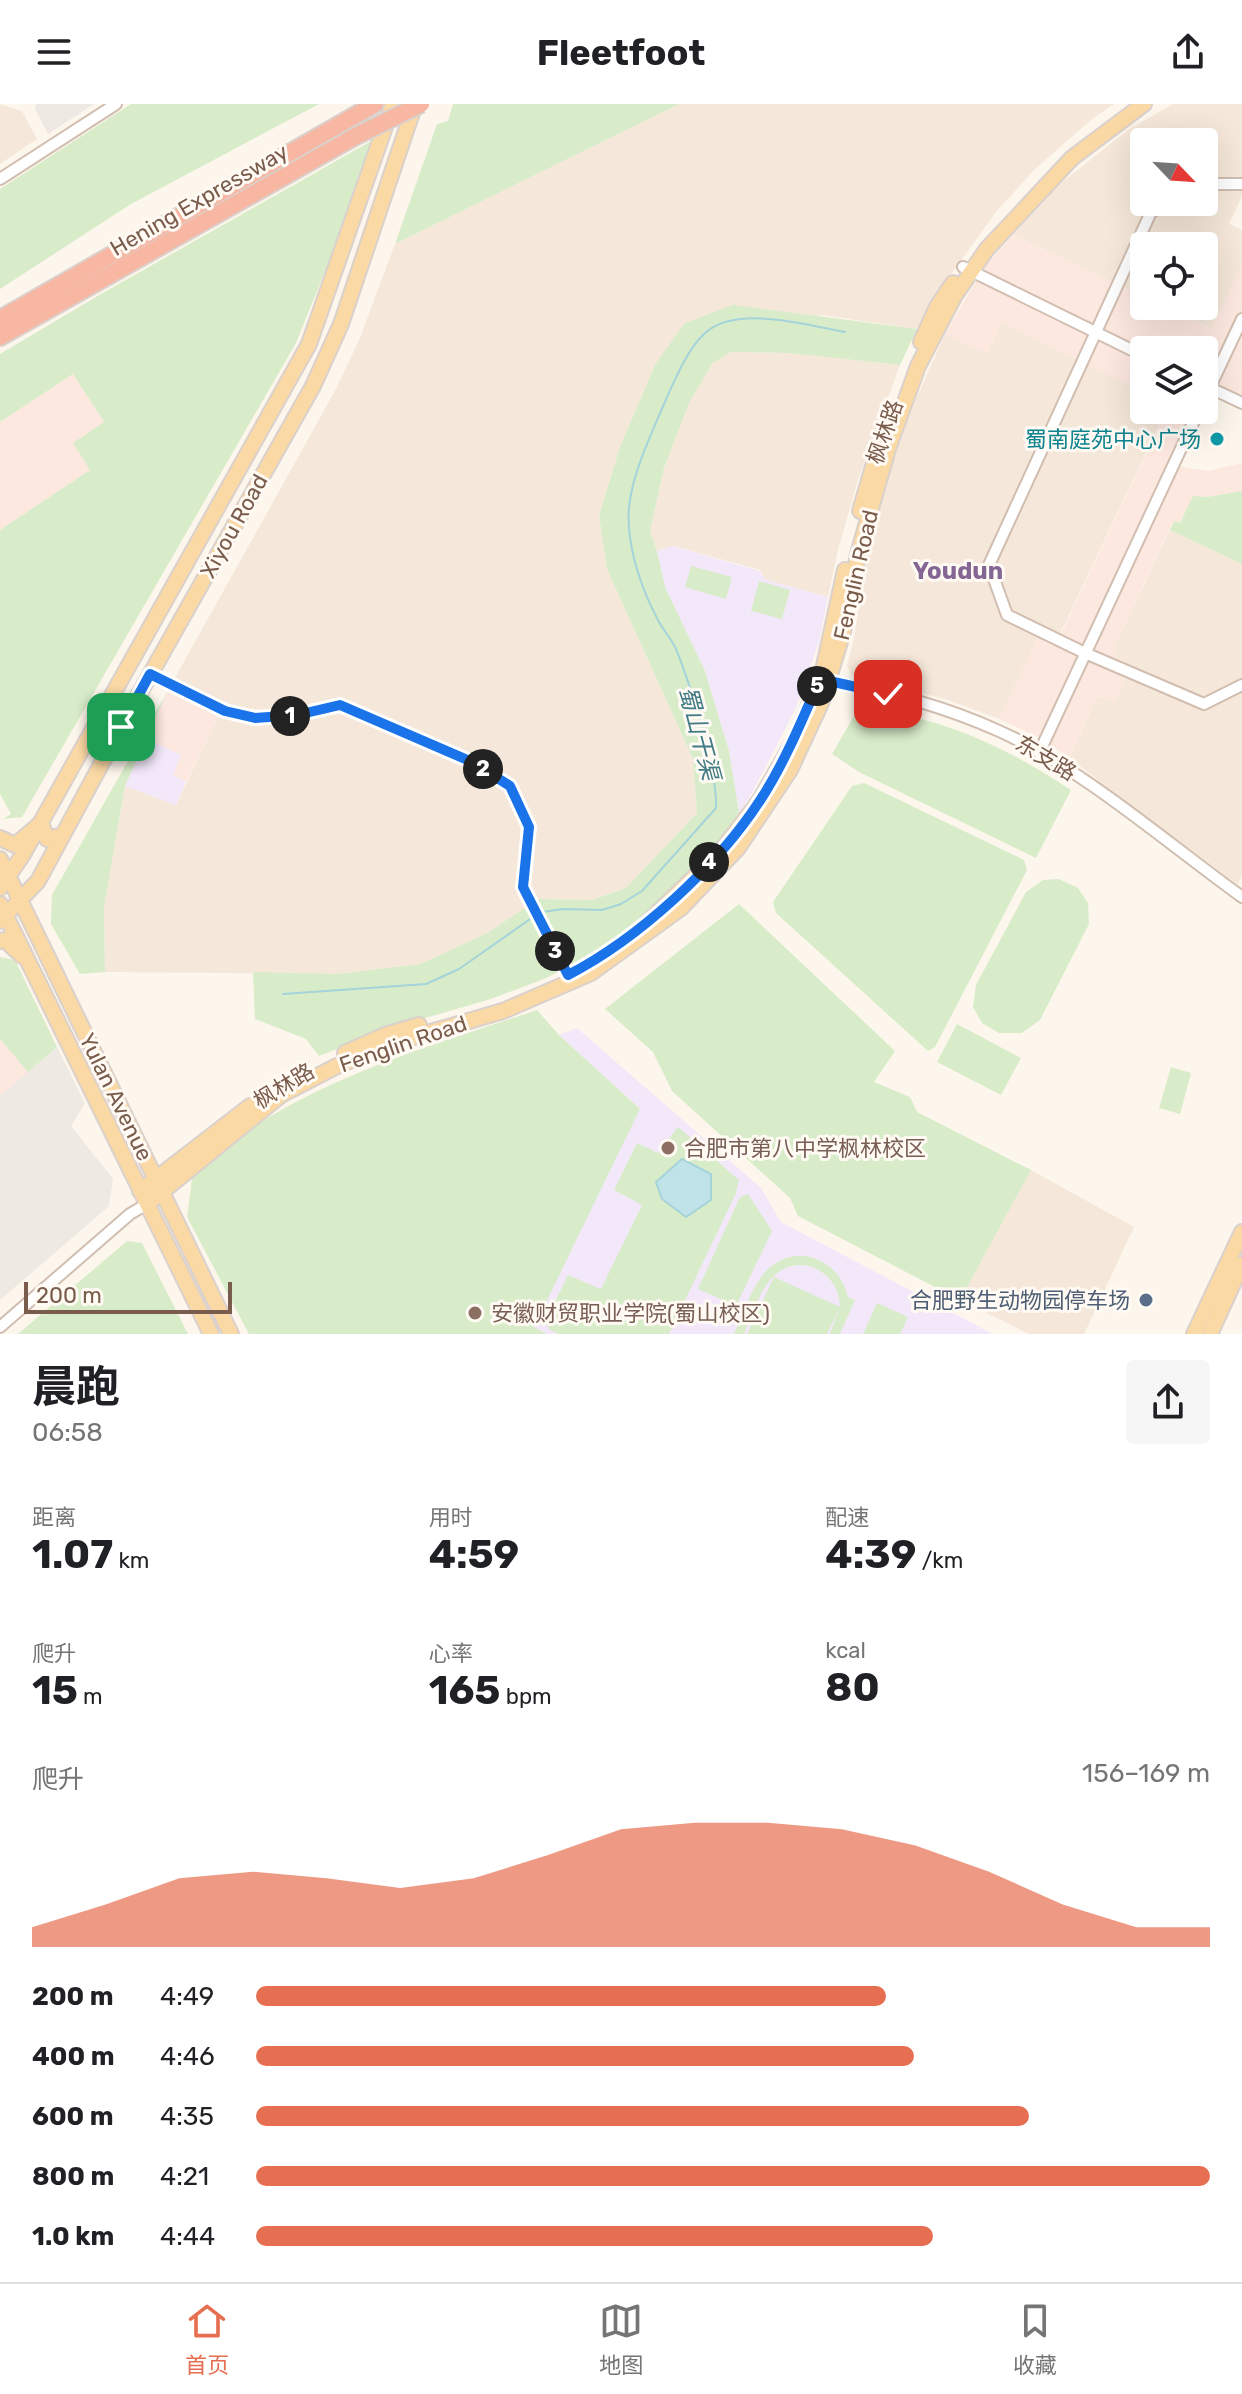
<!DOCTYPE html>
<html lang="zh">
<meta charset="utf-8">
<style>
body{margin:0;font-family:Rubik,"Noto Sans SC",sans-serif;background:#f6f6f6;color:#202124;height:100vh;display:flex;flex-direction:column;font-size:30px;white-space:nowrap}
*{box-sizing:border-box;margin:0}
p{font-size:26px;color:#757577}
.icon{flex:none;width:44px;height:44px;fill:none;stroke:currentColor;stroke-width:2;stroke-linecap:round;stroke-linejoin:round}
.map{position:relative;height:1230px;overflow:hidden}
.side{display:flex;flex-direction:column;background:#fff;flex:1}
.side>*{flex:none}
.needle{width:52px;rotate:115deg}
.controls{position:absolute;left:1130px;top:24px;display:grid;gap:16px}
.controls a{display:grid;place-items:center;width:88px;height:88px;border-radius:8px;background:#fff;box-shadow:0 8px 32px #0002;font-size:40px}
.scale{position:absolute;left:24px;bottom:20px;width:208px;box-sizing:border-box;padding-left:8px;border:4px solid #7a5c4d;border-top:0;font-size:22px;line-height:28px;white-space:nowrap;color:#7a5c4d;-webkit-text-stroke:6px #fffaf3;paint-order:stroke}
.pin{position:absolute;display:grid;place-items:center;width:68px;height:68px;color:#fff;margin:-34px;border-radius:16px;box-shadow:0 4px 12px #0006}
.km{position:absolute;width:40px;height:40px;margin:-20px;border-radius:50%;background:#222;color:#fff;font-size:22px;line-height:40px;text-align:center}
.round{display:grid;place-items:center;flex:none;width:84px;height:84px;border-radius:8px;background:#f6f6f6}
.overview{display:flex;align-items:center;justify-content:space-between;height:136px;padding:0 32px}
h1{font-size:44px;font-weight:700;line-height:60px}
.stats{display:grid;grid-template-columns:repeat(3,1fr);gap:12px;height:136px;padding:8px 32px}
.stats div{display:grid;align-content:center}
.stats b{font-size:40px;font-weight:700}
.stats small{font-size:22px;font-weight:400}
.stats p{font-size:22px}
.chart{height:224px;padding:16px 32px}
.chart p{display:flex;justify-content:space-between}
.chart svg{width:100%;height:144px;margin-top:8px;fill:#e76f51;opacity:.7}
ul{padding:0 32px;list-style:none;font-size:26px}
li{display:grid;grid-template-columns:128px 96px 1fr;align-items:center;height:60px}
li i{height:20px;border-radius:10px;background:#e76f51}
header{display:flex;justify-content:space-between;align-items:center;height:104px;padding:0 32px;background:#fff;font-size:36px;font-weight:700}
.dock{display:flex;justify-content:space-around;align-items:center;height:112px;border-top:2px solid #e0e0e0;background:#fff;font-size:22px;color:#757577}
.dock a{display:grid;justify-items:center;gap:4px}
.dock .on{color:#e76f51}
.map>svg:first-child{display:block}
.residential{fill:#f5e8da;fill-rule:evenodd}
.commercial{fill:#fde8e0}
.industrial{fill:#efe9e4}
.education{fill:#f3e8fa}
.green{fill:#d8ecc9}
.water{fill:#bfe3e8;stroke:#a5d3da;stroke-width:2}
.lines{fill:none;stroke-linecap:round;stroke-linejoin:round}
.stream{stroke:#a5d3da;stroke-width:2}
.minor-casing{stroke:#d1beb0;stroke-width:14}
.major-casing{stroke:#dad1cd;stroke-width:18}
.highway-casing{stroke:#dad1cd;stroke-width:20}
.minor{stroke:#fff;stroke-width:10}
.major{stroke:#fbd9a5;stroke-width:14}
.highway{stroke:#f7b7a3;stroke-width:16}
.highway-bridge-casing{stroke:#dad1cd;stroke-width:20;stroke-linecap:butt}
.highway-bridge{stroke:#f7b7a3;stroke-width:16}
.route-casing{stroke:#fff;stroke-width:16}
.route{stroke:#1a73e8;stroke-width:10}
.culture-dot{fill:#0f9aa8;stroke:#fffaf3;stroke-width:3}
.education-dot{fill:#8d6e63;stroke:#fffaf3;stroke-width:3}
.service-dot{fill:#5c6f8a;stroke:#fffaf3;stroke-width:3}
.labels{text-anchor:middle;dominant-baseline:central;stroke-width:6;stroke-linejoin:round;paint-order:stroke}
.street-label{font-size:22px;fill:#7a5c4d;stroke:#fffaf3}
.culture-label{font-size:22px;fill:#0d838f;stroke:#fffaf3;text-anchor:end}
.education-label{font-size:22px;fill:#785e54;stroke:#fffaf3;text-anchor:start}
.service-label{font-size:22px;fill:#4e5e75;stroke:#fffaf3;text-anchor:end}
.neighbourhood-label{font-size:24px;font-weight:bold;fill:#846695;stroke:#fffaf3}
.water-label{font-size:24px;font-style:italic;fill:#437c86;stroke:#fffaf3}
</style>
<header><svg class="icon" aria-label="menu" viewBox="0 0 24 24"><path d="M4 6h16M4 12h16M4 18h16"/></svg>Fleetfoot<svg class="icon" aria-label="share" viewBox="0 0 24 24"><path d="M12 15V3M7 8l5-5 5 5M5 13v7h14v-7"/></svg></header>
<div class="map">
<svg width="1242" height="1230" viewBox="0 0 1242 1230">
<rect width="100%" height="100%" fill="#fdf6ec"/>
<path class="residential" d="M0 0 22 7 37 35 0 60Z
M679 0H1114L1092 15 1034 66 996 108 954 166 917 225 821 211 656 259 620 343 599 412 607 465 693 655 697 709 626 784 592 796 538 795 489 828 421 860 336 870 105 868 104 803 125 682 176 701 218 612 167 588 336 285 360 234 395 140Z
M1173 0H1242V92L1229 120 1242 126V163L1212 225 1162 202H1204V142H1144V193L1013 131 1060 80 1129 25ZM1144 38H1204V98H1144Z
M1002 218 1144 288V306L1163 313 1060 530 1043 523 999 615 948 596 852 571 847 562 854 535 866 450 893 357 916 295 945 230 987 249Z
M731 248 789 249 900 261 859 373 838 446 828 493 766 476 760 466 673 442 657 447 650 427 664 364 690 297 713 259Z
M1170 426 1242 460V771L1238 781 1069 654 1098 592 1114 598 1132 562 1115 553 1114 543Z
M1031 1066 1134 1123 1084 1230H1029L960 1196Z"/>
<path class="commercial" d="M1013 131 1144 193V202H1162L1211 225 1242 163V295L1216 283 1178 362 1207 367 1242 359V387L1207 393H1193L1179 420 1173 418 1114 543 1115 553 1132 562 1114 598 1098 592 1069 654 1042 635 999 615 1043 522 1061 530 1163 314 1149 306H1204V246H1144V288L1002 219 987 249 945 230 985 162Z
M73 270 104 318 90 366 0 426V318Z
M167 588 218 612 186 678 173 671 181 651 145 634Z
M0 935 28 968 0 992Z"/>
<path class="industrial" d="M36 0H94L48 30 35 5Z
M57 943 85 999 71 1022 113 1075 109 1102 0 1196V992Z"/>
<path class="education" d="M672 442 760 467 766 476 828 493 819 538 796 604 751 691 739 708 729 647 705 567 665 483 657 447Z
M145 634 181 651 173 671 186 678 176 701 125 682Z
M577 924 761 1084 781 1118 993 1230H427L640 1005 559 931Z"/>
<path class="green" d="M131 0H319L131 100 0 185V85Z
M453 0H679L395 140 437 20 448 17Z
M373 36 347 113 296 239 22 713 3 715 11 710 0 690V426L90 366 73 339 104 318 73 270 0 318V250L101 190Z
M733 201 917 225 900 261 789 249 731 248 713 259 690 297 664 364 650 427 657 447 665 483 705 567 729 647 739 708 704 758 649 810 584 855 544 875 491 895 384 926 319 952 306 935 255 915 253 868 336 870 421 860 489 828 538 795 592 796 626 784 697 709 693 655 607 465 599 412 620 343 656 259 685 219Z
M1242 387V460L1170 426 1174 417 1180 419 1193 392 1207 393Z
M691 462 732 473 726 495 685 483Z
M759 477 790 486 782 515 751 507Z
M167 588 125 682 104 803 105 868 80 870 51 820 52 791Z
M859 603C943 614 1001 640 1071 686L1036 754 859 668 832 650Z
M864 679 1024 756 1027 766 935 943 928 947 776 809 773 798 852 682Z
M1059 775 1078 784 1088 799 1089 820 1040 916 1022 929H999L982 919 973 903 976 881 1026 788 1043 776Z
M739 800 895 947 874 978 910 993 917 1008 1031 1066 960 1196 798 1112 790 1094 672 987 653 948 605 905Z
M0 853 15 856 57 943 28 968 0 935Z
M537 906 559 931 640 1005 534 1223 547 1230H249L187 1113 192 1075C212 1058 231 1037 253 1023 340 967 439 939 537 906Z
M957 920 1021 954 1001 991 937 958Z
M1171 963 1191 969 1180 1010 1159 1004Z
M678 1023 739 1076 736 1089 669 1230H558L550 1226 545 1218 568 1171 601 1185 642 1101 614 1086 637 1039 658 1049Z
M748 1090 772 1127 736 1202 698 1185 740 1093Z
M127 1137 142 1139 188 1230H18Z
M807 1152C829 1158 843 1171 848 1193L855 1196 840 1230H830L839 1205 827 1230H747L774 1173 840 1203C840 1168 799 1146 773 1173 759 1187 752 1212 744 1230H734C749 1196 761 1147 807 1152Z
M877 1199 908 1213 900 1230H863Z"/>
<path class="water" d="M682 1055 711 1070V1096L686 1113 662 1095 656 1078Z"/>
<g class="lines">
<path class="stream" d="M542 808 563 805 602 806 621 800 642 787 716 704C718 670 690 579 676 545 671 534 662 525 657 514 640 482 626 439 629 403 633 366 653 327 667 293 676 273 688 245 704 230 735 200 806 221 845 228
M283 890 426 880 459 865 533 813"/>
<g class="minor-casing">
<path id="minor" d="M0 75 116 0
M1204 83 1211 80H1242
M1173 98 1151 108 989 461 1007 511 1085 549 1204 600 1242 581
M963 163 1144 252
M1204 281 1242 299
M1204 296 1242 215
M150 570 225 607 255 614 297 611 340 601 470 657 510 682 529 723 523 783 572 878
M823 576C884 586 944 602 999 627 1083 665 1167 739 1242 793
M1039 649 1199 306
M0 1223 130 1110 147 1100"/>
</g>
<g class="major-casing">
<path id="major" d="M921 238 937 203 953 179
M860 407 879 342
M0 734 15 741 41 719 47 735 63 731
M0 755 231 1230
M0 784 22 752 309 240 393 0
M0 800 211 1230
M0 817 38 777 137 594 313 282 341 220 415 0
M647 819 721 747 760 696 795 635 822 571 845 466
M0 837 5 836 22 852
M345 949 385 931 419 921
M140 1087 250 1002
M147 1100 281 991 337 962 393 939 503 907 591 869 681 804 738 744 790 666 822 597 843 528 858 450 888 345 918 262 955 191 987 145 1072 54 1144 0
M1194 1230 1242 1128
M1210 1230 1242 1160"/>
</g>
<g class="highway-casing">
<path id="highway" d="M0 215 375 0
M0 233 354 33"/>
</g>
<use href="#minor" class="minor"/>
<use href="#major" class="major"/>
<use href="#highway" class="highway"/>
<g class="highway-bridge-casing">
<path id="highway-bridge" d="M354 33 421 0"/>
</g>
<use href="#highway-bridge" class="highway-bridge"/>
</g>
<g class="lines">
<g class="route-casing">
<path id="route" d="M121 623 150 570 225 607 255 614 297 611 340 601 470 657 510 682 529 723 523 783 568 871C638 835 718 762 761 695 785 658 802 616 820 575L888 590"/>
</g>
<use href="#route" class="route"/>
</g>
<circle class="culture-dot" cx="1217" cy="335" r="8"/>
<g class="education-dot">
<circle cx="668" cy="1044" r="8"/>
<circle cx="475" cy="1209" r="8"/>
</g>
<circle class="service-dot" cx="1146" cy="1196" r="8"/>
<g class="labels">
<g class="street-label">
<text transform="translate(199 96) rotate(-30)">Hening Expressway</text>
<text transform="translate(885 328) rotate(-71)">枫林路</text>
<text transform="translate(234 422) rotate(-61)">Xiyou Road</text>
<text transform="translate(856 471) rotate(-77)">Fenglin Road</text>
<text transform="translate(1046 654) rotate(31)">东支路</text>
<text transform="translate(403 940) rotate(-19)">Fenglin Road</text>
<text transform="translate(284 982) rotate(-31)">枫林路</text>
<text transform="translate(116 993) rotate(64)">Yulan Avenue</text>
</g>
<g class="culture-label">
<text x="1201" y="335">蜀南庭苑中心广场</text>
</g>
<g class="education-label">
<text x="684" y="1044">合肥市第八中学枫林校区</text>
<text x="491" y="1209">安徽财贸职业学院(蜀山校区)</text>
</g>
<g class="service-label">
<text x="1130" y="1196">合肥野生动物园停车场</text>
</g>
<g class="neighbourhood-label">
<text x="958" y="467">Youdun</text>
</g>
<g class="water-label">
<text transform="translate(699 629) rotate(75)">蜀山干渠</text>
</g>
</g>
</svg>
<div class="controls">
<a><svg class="needle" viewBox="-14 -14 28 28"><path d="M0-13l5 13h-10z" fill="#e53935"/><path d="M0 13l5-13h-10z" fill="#757577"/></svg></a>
<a><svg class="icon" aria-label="locate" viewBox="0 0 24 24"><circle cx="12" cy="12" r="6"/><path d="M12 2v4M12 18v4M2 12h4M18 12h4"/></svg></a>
<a><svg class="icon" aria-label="layers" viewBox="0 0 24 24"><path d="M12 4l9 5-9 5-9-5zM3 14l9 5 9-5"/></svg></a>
</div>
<div class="scale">200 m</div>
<div class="pin" style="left:121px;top:623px;background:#1e9e55"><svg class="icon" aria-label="arrive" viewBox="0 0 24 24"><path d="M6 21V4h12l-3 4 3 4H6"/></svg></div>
<div class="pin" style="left:888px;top:590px;background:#d93025"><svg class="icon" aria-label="check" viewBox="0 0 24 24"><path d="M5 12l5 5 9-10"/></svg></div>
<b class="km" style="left:290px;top:612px">1</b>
<b class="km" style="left:483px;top:665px">2</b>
<b class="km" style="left:555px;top:847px">3</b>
<b class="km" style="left:709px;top:758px">4</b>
<b class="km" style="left:817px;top:582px">5</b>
</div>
<section class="side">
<div class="overview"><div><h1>晨跑</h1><p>06:58</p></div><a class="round"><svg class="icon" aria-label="share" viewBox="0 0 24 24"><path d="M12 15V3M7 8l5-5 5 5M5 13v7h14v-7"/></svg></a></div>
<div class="stats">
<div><p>距离</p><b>1.07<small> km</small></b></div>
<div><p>用时</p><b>4:59</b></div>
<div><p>配速</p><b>4:39<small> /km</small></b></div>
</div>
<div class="stats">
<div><p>爬升</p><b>15<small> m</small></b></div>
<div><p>心率</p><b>165<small> bpm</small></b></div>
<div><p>kcal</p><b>80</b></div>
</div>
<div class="chart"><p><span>爬升</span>156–169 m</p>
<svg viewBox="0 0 160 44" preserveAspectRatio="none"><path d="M0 44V38L10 31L20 23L30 21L40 23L50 26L60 23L70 16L80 8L90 6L100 6L110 8L120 13L130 21L140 31L150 38L160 38V44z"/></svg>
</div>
<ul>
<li><b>200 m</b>4:49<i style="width:66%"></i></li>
<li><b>400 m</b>4:46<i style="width:69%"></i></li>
<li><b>600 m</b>4:35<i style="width:81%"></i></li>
<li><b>800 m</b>4:21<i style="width:100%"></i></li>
<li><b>1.0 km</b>4:44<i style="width:71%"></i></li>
</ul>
</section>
<nav class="dock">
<a class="on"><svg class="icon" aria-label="home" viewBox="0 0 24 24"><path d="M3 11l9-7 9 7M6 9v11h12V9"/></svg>首页</a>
<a><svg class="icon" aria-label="map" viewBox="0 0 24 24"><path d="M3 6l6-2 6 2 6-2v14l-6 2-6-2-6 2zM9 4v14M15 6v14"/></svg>地图</a>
<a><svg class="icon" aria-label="saved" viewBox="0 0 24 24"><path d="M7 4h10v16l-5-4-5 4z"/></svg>收藏</a>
</nav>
